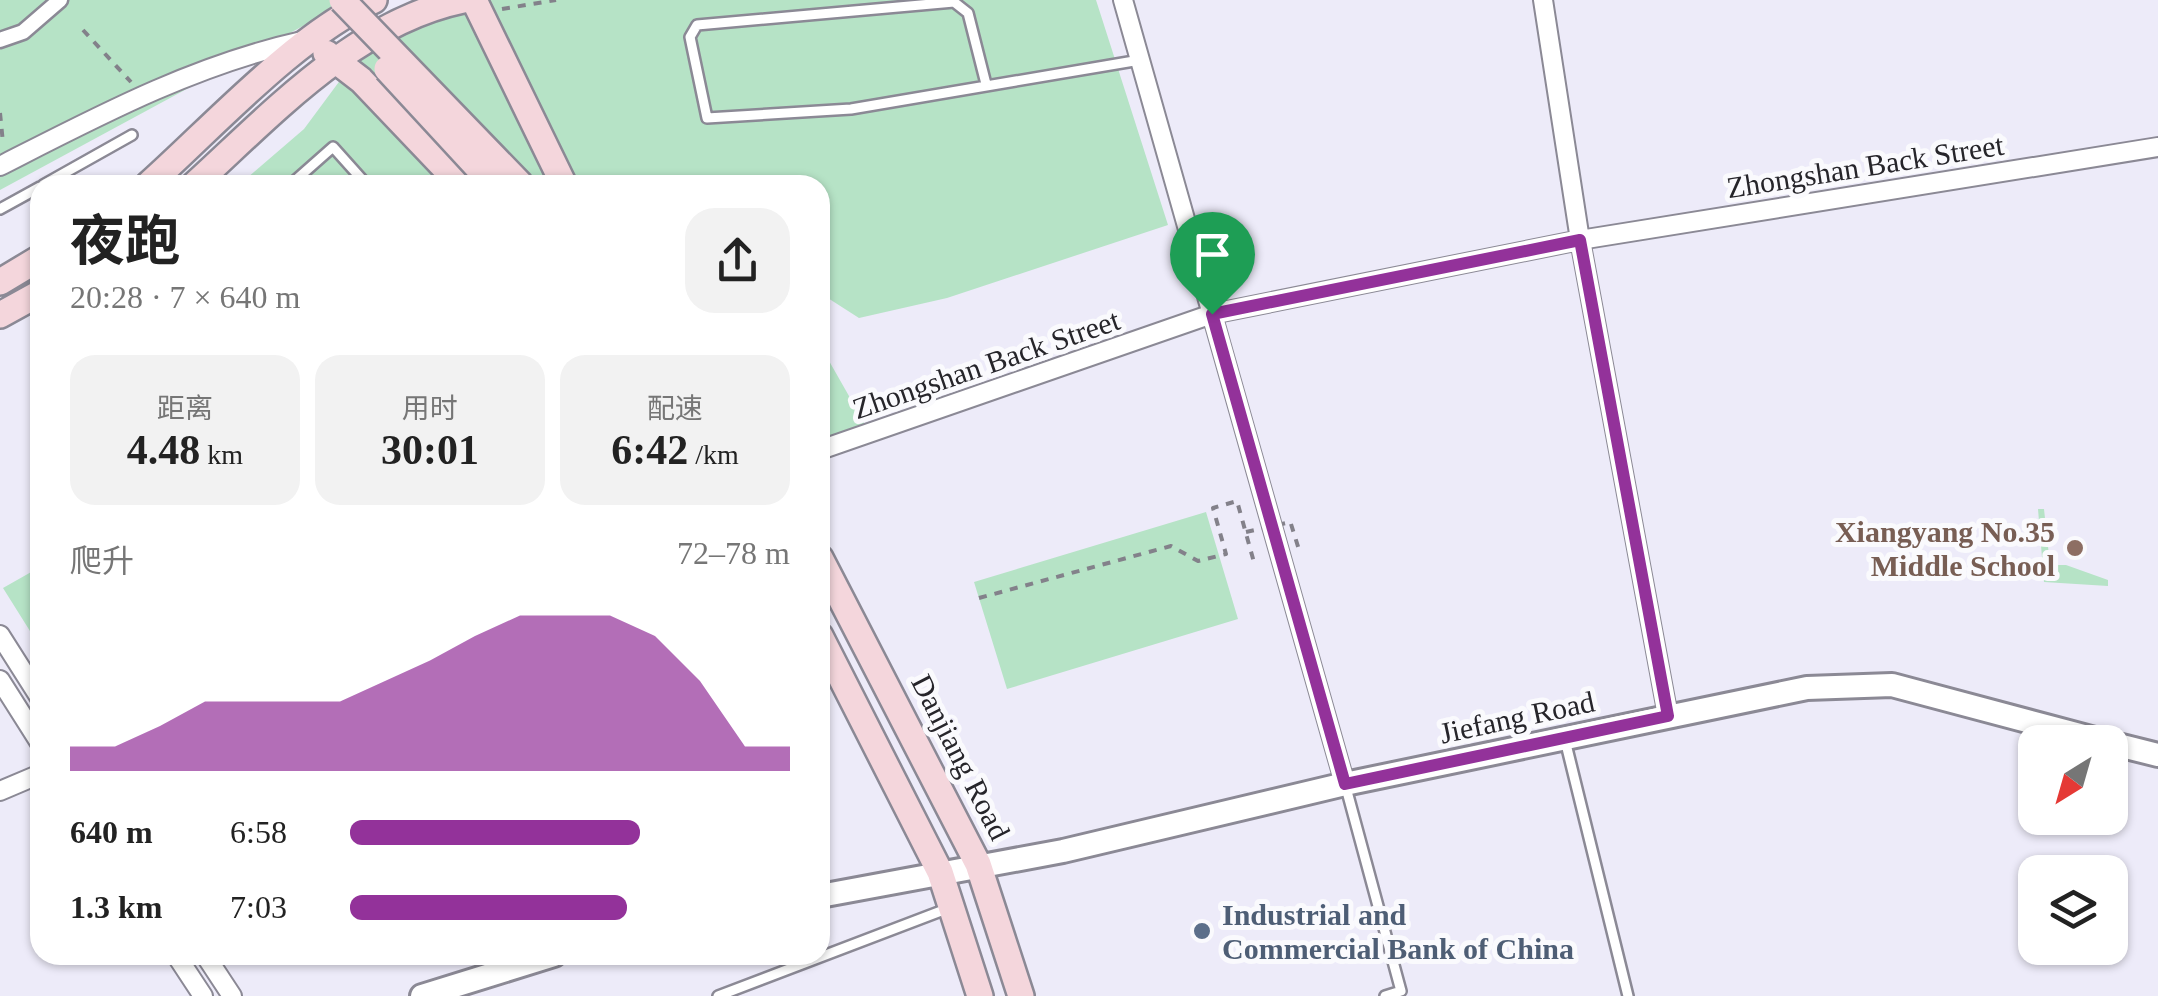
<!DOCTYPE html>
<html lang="zh">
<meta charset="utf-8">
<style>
body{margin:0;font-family:"Times New Roman","Noto Sans SC",serif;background:#f2f2f2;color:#222;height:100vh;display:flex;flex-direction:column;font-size:38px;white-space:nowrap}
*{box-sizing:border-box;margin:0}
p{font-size:32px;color:#767676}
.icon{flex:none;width:55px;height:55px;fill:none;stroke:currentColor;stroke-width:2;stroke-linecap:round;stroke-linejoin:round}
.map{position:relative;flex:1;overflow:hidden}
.drawer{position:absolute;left:30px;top:175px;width:800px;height:790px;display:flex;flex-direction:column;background:#fff;border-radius:30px;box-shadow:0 2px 8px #0004}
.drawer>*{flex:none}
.needle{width:65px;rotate:217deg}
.controls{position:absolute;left:2018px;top:725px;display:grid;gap:20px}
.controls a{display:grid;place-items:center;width:110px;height:110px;border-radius:20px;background:#fff;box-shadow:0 2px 8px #0004;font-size:50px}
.pin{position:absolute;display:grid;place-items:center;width:85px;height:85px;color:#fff;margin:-102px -42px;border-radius:50% 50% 50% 0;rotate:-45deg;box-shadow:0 0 10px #0007}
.pin .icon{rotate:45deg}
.round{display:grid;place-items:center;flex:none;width:105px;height:105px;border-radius:30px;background:#f2f2f2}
.head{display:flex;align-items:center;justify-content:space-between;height:170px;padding:0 40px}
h1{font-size:55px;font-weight:700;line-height:75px}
.metrics{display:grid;grid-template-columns:repeat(3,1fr);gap:15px;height:170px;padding:10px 40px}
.metrics div{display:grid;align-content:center;border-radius:25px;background:#f2f2f2;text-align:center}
.metrics b{font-size:42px;font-weight:700}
.metrics small{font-size:28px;font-weight:400}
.metrics p{font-size:28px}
.chart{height:280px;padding:20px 40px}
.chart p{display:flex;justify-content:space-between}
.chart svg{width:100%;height:180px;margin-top:10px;fill:#93329a;opacity:.7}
ul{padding:0 40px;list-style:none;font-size:32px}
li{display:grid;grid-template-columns:160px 120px 1fr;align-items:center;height:75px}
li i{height:25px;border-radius:12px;background:#93329a}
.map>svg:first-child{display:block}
.green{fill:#b6e3c6}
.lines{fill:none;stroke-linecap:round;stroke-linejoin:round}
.service-casing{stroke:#8b8995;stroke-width:14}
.pedestrian-casing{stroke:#8b8995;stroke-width:19}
.minor-casing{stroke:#8b8995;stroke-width:22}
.tertiary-casing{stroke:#8b8995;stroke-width:28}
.secondary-casing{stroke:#8b8995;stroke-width:30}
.path{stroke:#83818a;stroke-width:4;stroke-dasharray:8 8;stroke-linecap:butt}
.service{stroke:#fff;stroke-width:9}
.pedestrian{stroke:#fff;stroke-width:14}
.minor{stroke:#fff;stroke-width:18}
.tertiary{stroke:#fff;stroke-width:22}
.secondary{stroke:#f4d6dc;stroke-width:25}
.secondary-bridge-casing{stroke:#8b8995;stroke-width:30;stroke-linecap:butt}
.path-bridge{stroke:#83818a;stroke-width:4;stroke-dasharray:8 8;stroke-linecap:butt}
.secondary-bridge{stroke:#f4d6dc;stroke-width:25}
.route-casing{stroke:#fff;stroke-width:20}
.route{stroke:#93329a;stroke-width:12}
.education-dot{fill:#8d6e63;stroke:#fafafd;stroke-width:4}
.service-dot{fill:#5c6f8a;stroke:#fafafd;stroke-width:4}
.labels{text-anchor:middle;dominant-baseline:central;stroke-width:10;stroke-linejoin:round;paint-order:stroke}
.street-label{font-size:30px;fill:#26252a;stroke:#fafafd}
.education-label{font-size:30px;font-weight:bold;fill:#785e54;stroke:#fafafd;text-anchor:end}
.service-label{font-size:30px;font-weight:bold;fill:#4e5e75;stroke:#fafafd;text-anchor:start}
</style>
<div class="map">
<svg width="2158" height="996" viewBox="0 0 2158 996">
<rect width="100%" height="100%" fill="#edebf9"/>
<path class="green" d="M0 0H351L0 190Z
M463 0H1096L1168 225 947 298 859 318 820 293V185H239L304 129 347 71 335 63Z
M820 345 870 433 820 450Z
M2038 509H2044L2050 565H2066L2108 580V586L2044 582Z
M1206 512 1238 619 1007 689 974 582Z
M40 567V647L3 588Z"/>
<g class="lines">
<g class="service-casing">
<path id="service" d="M986 84 968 13 954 2 697 25 690 37 707 118 851 109 1140 60
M43 185 132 135
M290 185 333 147 367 185
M0 209 40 187
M1565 740 1628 996
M1345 784 1401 991 1385 996
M718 996 949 908"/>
</g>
<g class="pedestrian-casing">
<path id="pedestrian" d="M0 40 23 32 60 0"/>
</g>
<g class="minor-casing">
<path id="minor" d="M1123 0 1345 784
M1543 0 1580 240 1668 716
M0 166C98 116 194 65 302 41
M820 450 1212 314 1580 240 2158 147
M0 635 40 698
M0 680 40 743
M0 791 40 774
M176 955 203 996
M205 955 232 996"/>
</g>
<g class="tertiary-casing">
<path id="tertiary" d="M2110 743 2158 755
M820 896 1063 851 1345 784 1807 688 1892 685 2106 742
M422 996 554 955"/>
</g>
<g class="secondary-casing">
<path id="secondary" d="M474 0 564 185
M326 53 361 80 461 185
M148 185C213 127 296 35 374 0
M194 185C272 114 356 22 463 0
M0 282 40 258
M0 315 40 293
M820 558 978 864 1021 996
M820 636 940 872 980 996"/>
</g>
<path class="path" d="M502 9 556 0
M83 30 131 82
M0 113 3 143
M1291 524 1300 553
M979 598 1171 546 1198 561 1226 554 1213 508 1237 501 1255 566"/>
<use href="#service" class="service"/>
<use href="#pedestrian" class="pedestrian"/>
<use href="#minor" class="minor"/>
<use href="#tertiary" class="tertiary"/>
<use href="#secondary" class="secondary"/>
<g class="secondary-bridge-casing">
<path id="secondary-bridge" d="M342 0 521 185
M387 69 494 185"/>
</g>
<path class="path-bridge" d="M1246 532 1291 522"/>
<use href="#secondary-bridge" class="secondary-bridge"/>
</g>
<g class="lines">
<g class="route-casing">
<path id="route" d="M1580 240 1668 716 1345 784 1212 314Z"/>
</g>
<use href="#route" class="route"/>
</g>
<circle class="education-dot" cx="2075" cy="548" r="10"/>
<circle class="service-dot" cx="1202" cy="931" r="10"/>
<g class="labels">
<g class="street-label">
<text transform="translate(1865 166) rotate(-9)">Zhongshan Back Street</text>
<text transform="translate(986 364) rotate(-19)">Zhongshan Back Street</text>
<text transform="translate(1517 717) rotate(-12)">Jiefang Road</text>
<text transform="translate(961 757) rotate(63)">Danjiang Road</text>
</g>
<g class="education-label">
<text x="2055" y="531">Xiangyang No.35<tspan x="2055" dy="34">Middle School</tspan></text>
</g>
<g class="service-label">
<text x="1222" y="914">Industrial and<tspan x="1222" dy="34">Commercial Bank of China</tspan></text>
</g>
</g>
</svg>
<div class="controls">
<a><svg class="needle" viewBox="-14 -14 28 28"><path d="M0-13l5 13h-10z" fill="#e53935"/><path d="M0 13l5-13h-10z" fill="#767676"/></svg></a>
<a><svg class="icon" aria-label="layers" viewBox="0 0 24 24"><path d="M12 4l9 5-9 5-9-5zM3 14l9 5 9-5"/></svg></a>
</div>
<div class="pin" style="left:1212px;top:314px;background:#1e9e55"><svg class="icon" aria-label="arrive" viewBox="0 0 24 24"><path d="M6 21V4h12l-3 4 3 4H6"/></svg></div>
<section class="drawer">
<div class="head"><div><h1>夜跑</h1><p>20:28 · 7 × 640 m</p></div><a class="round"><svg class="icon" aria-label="share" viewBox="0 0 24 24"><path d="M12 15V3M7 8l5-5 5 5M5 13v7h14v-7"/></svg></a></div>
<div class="metrics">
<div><p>距离</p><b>4.48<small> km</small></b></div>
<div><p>用时</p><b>30:01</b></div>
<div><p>配速</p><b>6:42<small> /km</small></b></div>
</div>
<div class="chart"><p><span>爬升</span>72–78 m</p>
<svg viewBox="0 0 160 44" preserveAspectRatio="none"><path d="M0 44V38L10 38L20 33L30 27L40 27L50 27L60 27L70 22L80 17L90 11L100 6L110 6L120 6L130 11L140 22L150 38L160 38V44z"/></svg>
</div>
<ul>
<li><b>640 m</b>6:58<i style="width:66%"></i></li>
<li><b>1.3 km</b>7:03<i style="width:63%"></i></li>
</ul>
</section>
</div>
